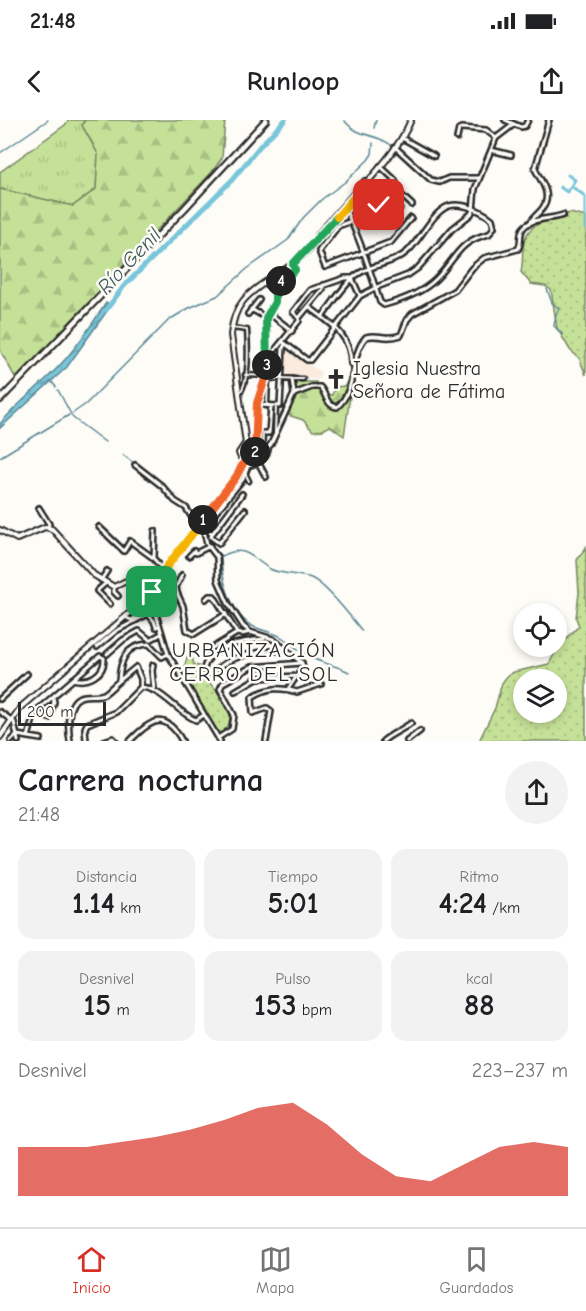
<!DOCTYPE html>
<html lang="es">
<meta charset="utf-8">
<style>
body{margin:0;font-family:"Comic Neue",sans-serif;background:#f2f2f2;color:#202124;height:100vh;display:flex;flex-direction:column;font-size:22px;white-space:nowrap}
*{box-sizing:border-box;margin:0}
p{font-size:20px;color:#757577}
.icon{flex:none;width:33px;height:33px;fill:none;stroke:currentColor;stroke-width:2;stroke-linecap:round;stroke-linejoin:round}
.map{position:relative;height:621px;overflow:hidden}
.details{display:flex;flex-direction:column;background:#fff;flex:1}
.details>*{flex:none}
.tools{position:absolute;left:513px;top:483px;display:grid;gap:12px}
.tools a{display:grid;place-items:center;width:54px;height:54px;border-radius:50%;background:#fff;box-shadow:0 3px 9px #0003;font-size:30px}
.scale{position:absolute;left:18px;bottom:15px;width:88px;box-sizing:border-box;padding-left:6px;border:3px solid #2b2b2b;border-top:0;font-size:16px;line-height:21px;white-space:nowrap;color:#2b2b2b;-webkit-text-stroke:4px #fdfcf7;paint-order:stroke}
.pin{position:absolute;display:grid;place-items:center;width:51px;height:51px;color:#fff;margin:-26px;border-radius:12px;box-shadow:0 3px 9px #0006}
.km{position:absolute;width:30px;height:30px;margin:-15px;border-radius:50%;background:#222;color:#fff;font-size:16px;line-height:30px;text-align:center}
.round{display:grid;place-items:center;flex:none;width:63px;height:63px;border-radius:32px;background:#f2f2f2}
.summary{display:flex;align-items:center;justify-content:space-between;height:102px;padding:0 18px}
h1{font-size:33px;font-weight:700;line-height:45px}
.figures{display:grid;grid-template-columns:repeat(3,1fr);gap:9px;height:102px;padding:6px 18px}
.figures div{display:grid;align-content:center;border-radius:15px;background:#f2f2f2;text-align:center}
.figures b{font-size:30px;font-weight:700}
.figures small{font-size:16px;font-weight:400}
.figures p{font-size:16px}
.chart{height:168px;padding:12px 18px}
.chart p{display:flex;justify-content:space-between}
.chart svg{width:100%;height:108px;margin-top:6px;fill:#d93025;opacity:.7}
.status{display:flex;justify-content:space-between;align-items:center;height:42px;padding:0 30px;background:#fff;direction:ltr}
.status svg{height:16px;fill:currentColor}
header{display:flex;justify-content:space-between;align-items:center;height:78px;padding:0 18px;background:#fff;font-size:27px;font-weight:700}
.dock{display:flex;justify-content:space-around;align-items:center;height:84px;border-top:2px solid #e0e0e0;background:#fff;font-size:16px;color:#757577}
.dock a{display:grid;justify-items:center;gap:3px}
.dock .active{color:#d93025}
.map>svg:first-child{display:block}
.built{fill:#faebde}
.grass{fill:url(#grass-tufts);stroke:#788662;stroke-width:1.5}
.forest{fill:url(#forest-firs);stroke:#788662;stroke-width:1.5}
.park{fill:url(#park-dots);stroke:#788662;stroke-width:1.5;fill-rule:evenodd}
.water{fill:url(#water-waves);stroke:#5a8793;stroke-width:1.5}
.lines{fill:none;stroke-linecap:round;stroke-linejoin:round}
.stream{stroke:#5a8793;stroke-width:1.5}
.canal{stroke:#79c5d9;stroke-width:3}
.river{stroke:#79c5d9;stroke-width:5}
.pedestrian-casing{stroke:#2b2b2b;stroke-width:7}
.minor-casing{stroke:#2b2b2b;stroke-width:8}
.tertiary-casing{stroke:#2b2b2b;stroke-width:8}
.secondary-casing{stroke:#2b2b2b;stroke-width:9}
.pedestrian{stroke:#fdfcf7;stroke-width:2}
.minor{stroke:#fdfcf7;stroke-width:3}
.tertiary{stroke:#fdfcf7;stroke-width:4}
.secondary{stroke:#fdfcf7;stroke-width:4.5}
.split-1-casing{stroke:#fff;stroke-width:12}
.split-2-casing{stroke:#fff;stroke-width:12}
.split-3-casing{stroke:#fff;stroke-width:12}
.split-4-casing{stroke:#fff;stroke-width:12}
.split-5-casing{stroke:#fff;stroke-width:12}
.split-6-casing{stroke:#fff;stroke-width:12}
.split-1{stroke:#f5b400;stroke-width:8}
.split-2{stroke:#f0652b;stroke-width:8}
.split-3{stroke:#f0652b;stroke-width:8}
.split-4{stroke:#22a559;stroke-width:8}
.split-5{stroke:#22a559;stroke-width:8}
.split-6{stroke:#f5b400;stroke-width:8}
.labels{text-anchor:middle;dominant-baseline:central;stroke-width:5;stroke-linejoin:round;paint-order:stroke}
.poi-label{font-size:20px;fill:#2b2b2b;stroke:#fdfcf7;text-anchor:start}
.water-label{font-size:21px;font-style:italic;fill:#42595f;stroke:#fdfcf7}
.neighbourhood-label{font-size:21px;letter-spacing:1.5px;fill:#2b2b2b;stroke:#fdfcf7}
</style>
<div class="status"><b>21:48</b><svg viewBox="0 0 49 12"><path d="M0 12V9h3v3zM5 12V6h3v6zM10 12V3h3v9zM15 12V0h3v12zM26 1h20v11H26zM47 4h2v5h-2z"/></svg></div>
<header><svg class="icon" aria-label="back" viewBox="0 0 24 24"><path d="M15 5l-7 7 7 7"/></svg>Runloop<svg class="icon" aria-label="share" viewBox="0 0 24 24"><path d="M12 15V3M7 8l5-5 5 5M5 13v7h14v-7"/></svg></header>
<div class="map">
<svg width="586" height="621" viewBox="0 0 586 621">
<defs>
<pattern id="grass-tufts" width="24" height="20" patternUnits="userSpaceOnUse" patternTransform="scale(1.5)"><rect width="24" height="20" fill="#c5e198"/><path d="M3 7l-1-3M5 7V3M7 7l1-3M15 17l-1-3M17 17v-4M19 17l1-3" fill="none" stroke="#a9c183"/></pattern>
<pattern id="forest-firs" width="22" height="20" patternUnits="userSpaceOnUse" patternTransform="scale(1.5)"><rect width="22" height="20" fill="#c5e198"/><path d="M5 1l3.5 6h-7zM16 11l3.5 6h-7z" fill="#a9c183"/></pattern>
<pattern id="park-dots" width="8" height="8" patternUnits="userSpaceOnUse" patternTransform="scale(1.5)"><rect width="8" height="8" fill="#c5e198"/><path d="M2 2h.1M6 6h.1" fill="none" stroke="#a9c183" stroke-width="1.8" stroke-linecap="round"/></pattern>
<pattern id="water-waves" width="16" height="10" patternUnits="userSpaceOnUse" patternTransform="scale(1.5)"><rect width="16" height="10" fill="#79c5d9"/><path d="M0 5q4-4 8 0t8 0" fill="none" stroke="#69a9ba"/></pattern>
</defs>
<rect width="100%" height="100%" fill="#fdfcf7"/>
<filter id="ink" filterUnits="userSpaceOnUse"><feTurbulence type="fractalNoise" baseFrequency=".0167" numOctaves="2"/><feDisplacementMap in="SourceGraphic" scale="12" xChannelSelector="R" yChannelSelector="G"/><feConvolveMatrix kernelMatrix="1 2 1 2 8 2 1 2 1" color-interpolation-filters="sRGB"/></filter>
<g filter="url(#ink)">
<path class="built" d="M362 69 380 88 352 99 347 87Z
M285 229 321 252 319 259 282 258Z"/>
<path class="grass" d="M69 0H85L82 5 98 34 96 69 73 86 0 69V52L65 5Z"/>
<path class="forest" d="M85 0H225L222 38 212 52 16 259 0 230V69L73 86 96 69 98 34 82 5Z
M351 251H357L351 270 344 316 330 306 323 310 313 311 303 300 288 295 297 262H316L320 274 332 275 335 267 345 266Z"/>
<path class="park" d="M570 93 586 97V255L579 238 570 230 557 208 551 170 545 166 531 164 521 152C523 144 522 136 523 128 526 99 548 103 570 93Z
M586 427V621H479L495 588 502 563 507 556 514 552 549 544 559 525 579 506 576 498 579 473 577 440ZM524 560H556V592H524Z
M192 537 194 545 199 546C205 563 228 578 230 596 230 600 228 606 227 610L218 615 178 549 184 548 187 538Z"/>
<path class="water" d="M106 183 112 184 67 247 0 308V304C18 282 42 265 61 244 78 226 92 204 106 183Z"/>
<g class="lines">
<path class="stream" d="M344 0C359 19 372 11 391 25
M374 8 376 0
M0 33 48 0
M547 169 552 183 559 188 556 195 554 206 563 215
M51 261 56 267
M58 270 73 298 105 322
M73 293 86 284 169 200 189 188 217 176 247 149 288 120 303 98 322 79 345 62 368 40 372 34 373 23
M123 335 135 344
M0 337 69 295
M210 426 221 436C221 458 231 494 252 506 262 511 274 512 283 518 292 524 300 532 310 537 323 544 336 545 349 552
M221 436C247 424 250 437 270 449 279 454 299 454 311 458 326 464 351 497 362 511"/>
<path class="canal" d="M571 66 585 76V109
M560 67 567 72 575 60 568 55"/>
<path class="river" d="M106 190 124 166 232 60 260 26 285 0"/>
<g class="pedestrian-casing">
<path id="pedestrian" d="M392 81 400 89
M232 208 247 210C248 227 250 261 239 274
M267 239H282
M245 255 266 256
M292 259H303
M267 286 268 258
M275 313 276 286
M262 334 263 313
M245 353 249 361
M153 480 157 477 165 457"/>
</g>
<g class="minor-casing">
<path id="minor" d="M505 0 521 7 525 6 528 0
M402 18 434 36
M457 18 459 9 462 8 486 10 496 18
M395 27 431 60 439 62
M491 30 511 35
M380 46 395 60 398 72 412 85
M440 62 449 58H479
M363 67 379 85
M392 81 383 89 338 106 319 131 325 147 391 122 411 98
M473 90 475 69 496 18 513 5
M530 103C532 98 538 94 542 89 553 75 541 61 535 49L549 0
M352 158 360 176
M309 187C330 203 351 214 351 244L355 246
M251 189 265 197
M269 193 292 211
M248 194 259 180
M322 197C332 185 345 162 358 154 373 144 394 144 408 131 421 119 433 91 449 86 462 82 482 91 492 99L494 107 489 114C458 121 456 139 436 159 422 173 403 180 384 185L380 182C370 151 360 118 345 89
M299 198 293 192 310 170 345 158H352
M283 222 307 240H310L360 176 377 167 408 155 418 148 452 109 471 94 473 90
M268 237 270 236 299 201V198L323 169V165
M265 258 292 259 294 274
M257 285 280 286 283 228 285 224
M263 313H269L271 286
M254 339 257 283 266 256 267 213 266 198 275 182V167L295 150 293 144
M245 340 259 339 271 324 294 274 312 267H320C326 273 326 286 337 287 358 269 349 236 366 217 378 213 385 221 401 215L407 200 412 194 455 170 472 148 484 138 518 129C522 123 519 117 522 110 529 97 551 100 563 95
M258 342 266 357
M135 345 162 366 175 381 186 388 193 399 201 403 212 414 211 417 219 423 245 390
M39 388 49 404 48 407
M215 393 243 359 248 346C257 343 266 340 268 330
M99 407 124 431 130 421 152 437 164 450
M203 407 207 424 217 437 218 460 228 483 243 506 250 512 273 519 302 543 303 547 288 569
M203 407 213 394
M212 414 242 374
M189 436 194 431 196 433 210 426
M154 438 155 411
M182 455 176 467 177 473 183 486 187 510 194 514 226 494
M101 460 107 451
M106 463 97 471 110 484
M114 467V472L118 476
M143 476C143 469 152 460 158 458
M206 479 209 476H214L237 513 242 514 250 512
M153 484 168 534 220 621
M125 497 131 500 145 493 149 488
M97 527 116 511 148 494 154 501 156 507 159 506
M209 530 237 513
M107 534 123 520 139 511 150 520 161 514
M153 545 152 551 154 569
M204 549C208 526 244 521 264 519
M210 558C226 533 258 532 285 530
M119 561 136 547 141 559V567
M235 571 257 558 298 556
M0 579 27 554
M0 592 14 602 18 621
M35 592 49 598 54 582 53 577
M28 617 35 592 100 536 104 538C105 555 88 563 73 559
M218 618 232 609 234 595 220 569 223 563 251 547 302 543
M11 621 17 615 41 619
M70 621C68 609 66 583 80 577 88 574 97 577 104 574 109 571 114 565 119 561 120 541 125 525 149 524L162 537 168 534
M86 621 85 608 87 604 116 592 141 567C163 569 176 592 196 600L204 595
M104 621 113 618 116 621
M130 621C150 600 165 590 182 621
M266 621 271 591 267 588 253 593 252 577C268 567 280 567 297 572L321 564
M383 621C391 614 402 610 411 603
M407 621 420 611"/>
</g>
<g class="tertiary-casing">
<path id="tertiary" d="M317 116 365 61
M245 340 241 338 239 333 245 324
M0 410 17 419 45 407 52 409 94 455 114 467 126 461 137 473 140 479
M145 475 236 357 245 340 246 324 231 215C232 203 235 191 243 181 256 165 279 155 295 142 316 125 333 102 351 81 372 56 398 31 411 0
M133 490 152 486 154 466
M0 617 21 587 132 491 140 481"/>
</g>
<g class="secondary-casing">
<path id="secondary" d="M0 280 185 88 266 0"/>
</g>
<use href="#pedestrian" class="pedestrian"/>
<use href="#minor" class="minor"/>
<use href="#tertiary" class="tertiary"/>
<use href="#secondary" class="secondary"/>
</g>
</g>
<g class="lines" filter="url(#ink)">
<g class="split-1-casing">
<path id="split-1" d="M152 472 158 458 203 400"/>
</g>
<g class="split-2-casing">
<path id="split-2" d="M203 400 236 357 245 340 254 339 255 332"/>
</g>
<g class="split-3-casing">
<path id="split-3" d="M255 332 257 283 266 256 267 245"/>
</g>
<g class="split-4-casing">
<path id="split-4" d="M267 245 266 198 275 182V166L281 161"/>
</g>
<g class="split-5-casing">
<path id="split-5" d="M281 161 295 150 293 144 337 97"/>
</g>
<g class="split-6-casing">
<path id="split-6" d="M337 97 363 67 379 85"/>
</g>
<use href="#split-1" class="split-1"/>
<use href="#split-2" class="split-2"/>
<use href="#split-3" class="split-3"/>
<use href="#split-4" class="split-4"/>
<use href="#split-5" class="split-5"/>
<use href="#split-6" class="split-6"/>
</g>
<defs>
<g id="church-bare" transform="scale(1.62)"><path d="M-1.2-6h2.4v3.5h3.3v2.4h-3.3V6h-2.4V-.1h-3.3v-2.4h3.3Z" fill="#2b2b2b" stroke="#fdfcf7" stroke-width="2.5" paint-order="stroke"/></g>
</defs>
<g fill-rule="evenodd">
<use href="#church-bare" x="336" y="259"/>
</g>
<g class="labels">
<g class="poi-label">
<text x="353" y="248">Iglesia Nuestra<tspan x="353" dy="23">Señora de Fátima</tspan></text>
</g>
<g class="water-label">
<text transform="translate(129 141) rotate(-47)">Río Genil</text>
</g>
<g class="neighbourhood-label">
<text x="254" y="530">URBANIZACIÓN<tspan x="254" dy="24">CERRO DEL SOL</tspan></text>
</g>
</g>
</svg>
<div class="tools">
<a><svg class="icon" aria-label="locate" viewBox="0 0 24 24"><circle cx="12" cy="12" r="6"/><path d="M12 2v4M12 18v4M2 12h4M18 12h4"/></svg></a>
<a><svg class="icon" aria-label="layers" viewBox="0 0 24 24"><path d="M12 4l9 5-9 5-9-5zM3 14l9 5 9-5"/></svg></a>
</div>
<div class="scale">200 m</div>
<div class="pin" style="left:152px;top:472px;background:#1e9e55"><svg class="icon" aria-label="arrive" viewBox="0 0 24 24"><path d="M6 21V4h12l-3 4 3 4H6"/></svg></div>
<div class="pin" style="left:379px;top:85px;background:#d93025"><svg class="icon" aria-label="check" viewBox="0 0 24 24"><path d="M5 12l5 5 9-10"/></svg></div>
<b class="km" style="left:203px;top:400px">1</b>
<b class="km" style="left:255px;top:332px">2</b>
<b class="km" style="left:267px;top:245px">3</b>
<b class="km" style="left:281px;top:161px">4</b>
</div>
<section class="details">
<div class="summary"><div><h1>Carrera nocturna</h1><p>21:48</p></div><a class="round"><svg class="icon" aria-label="share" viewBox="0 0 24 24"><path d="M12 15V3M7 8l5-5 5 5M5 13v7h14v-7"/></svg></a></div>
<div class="figures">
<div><p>Distancia</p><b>1.14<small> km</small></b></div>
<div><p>Tiempo</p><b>5:01</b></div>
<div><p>Ritmo</p><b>4:24<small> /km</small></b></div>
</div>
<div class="figures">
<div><p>Desnivel</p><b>15<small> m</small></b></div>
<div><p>Pulso</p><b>153<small> bpm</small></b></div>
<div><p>kcal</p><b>88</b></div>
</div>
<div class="chart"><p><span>Desnivel</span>223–237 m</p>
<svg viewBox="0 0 160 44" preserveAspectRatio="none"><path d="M0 44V24L10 24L20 24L30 22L40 20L50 17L60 13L70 8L80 6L90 15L100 27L110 36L120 38L130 31L140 24L150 22L160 24V44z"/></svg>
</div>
</section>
<nav class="dock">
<a class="active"><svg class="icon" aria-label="home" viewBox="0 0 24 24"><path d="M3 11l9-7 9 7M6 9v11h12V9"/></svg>Inicio</a>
<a><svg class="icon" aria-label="map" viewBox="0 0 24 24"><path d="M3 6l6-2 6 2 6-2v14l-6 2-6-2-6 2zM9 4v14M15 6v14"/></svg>Mapa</a>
<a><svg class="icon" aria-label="saved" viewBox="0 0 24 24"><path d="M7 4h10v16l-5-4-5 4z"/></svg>Guardados</a>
</nav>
